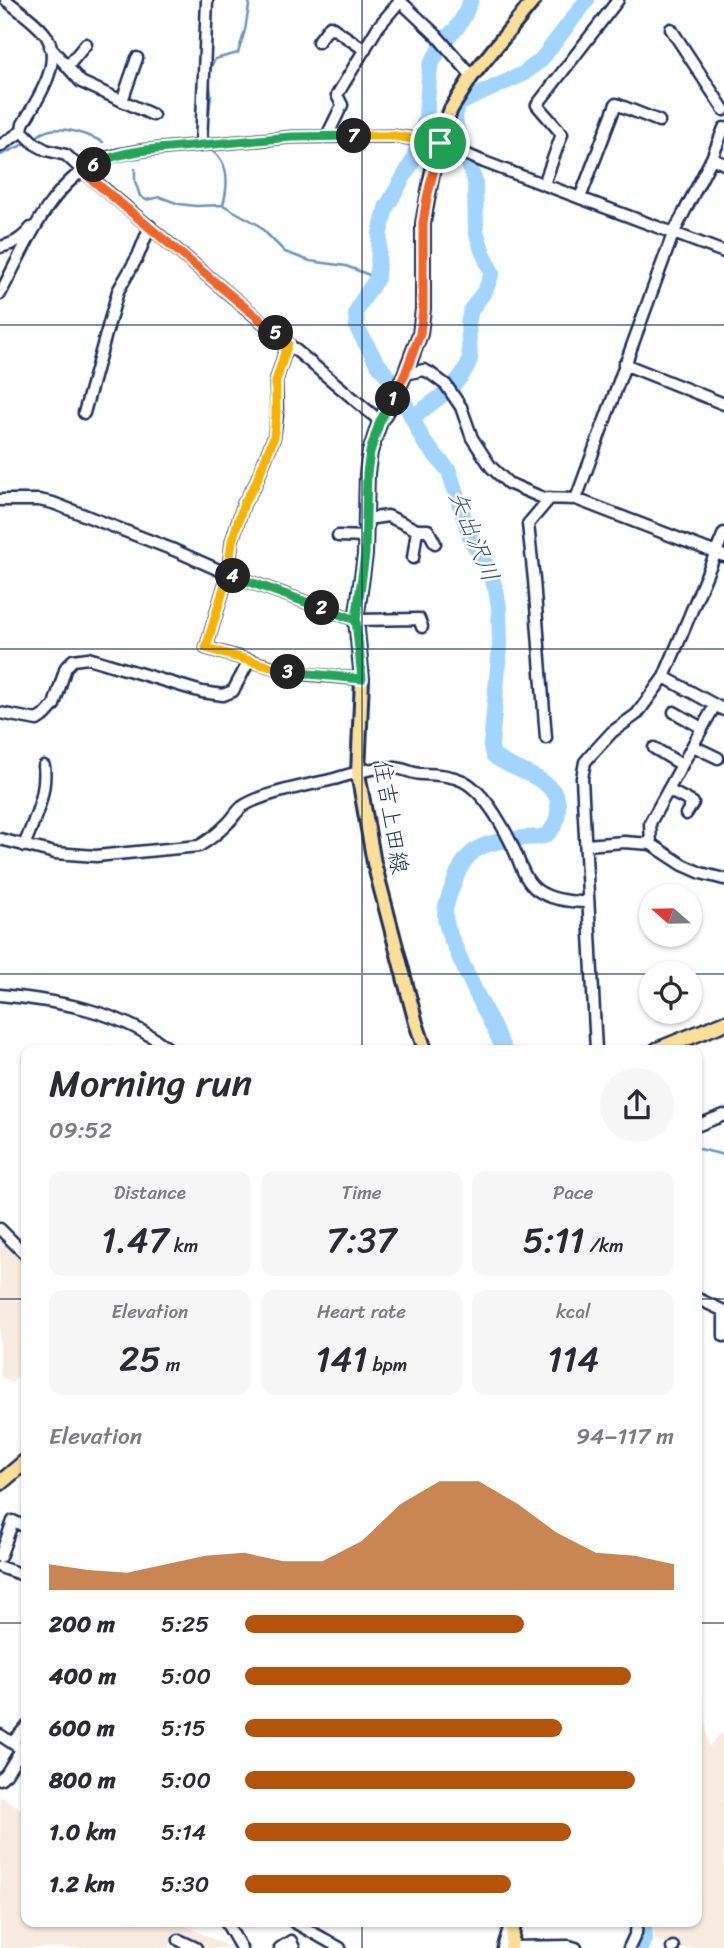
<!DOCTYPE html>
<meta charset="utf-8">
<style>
body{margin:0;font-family:Sriracha,"Klee One",sans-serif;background:#f7f7f7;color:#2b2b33;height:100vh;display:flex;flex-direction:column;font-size:26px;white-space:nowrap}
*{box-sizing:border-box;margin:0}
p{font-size:23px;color:#7c7c81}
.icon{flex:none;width:38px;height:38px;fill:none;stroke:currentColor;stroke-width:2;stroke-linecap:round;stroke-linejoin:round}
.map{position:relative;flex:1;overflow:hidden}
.drawer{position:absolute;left:21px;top:1045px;width:681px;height:882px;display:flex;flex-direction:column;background:#fff;border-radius:14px;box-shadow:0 2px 5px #0004}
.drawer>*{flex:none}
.needle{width:46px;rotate:290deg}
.controls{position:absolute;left:639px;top:884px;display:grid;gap:14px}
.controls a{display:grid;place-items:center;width:63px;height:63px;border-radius:50%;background:#fff;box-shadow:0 2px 5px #0004;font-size:35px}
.pin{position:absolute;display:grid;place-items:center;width:60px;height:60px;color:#fff;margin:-30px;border:4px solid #fff;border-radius:50%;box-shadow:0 2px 7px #0007}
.km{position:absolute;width:35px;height:35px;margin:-18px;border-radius:50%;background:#222;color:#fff;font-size:19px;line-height:35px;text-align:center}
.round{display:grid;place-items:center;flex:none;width:74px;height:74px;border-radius:37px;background:#f7f7f7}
.overview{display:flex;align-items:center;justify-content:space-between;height:119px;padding:0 28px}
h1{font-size:38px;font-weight:600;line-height:52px}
.stats{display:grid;grid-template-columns:repeat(3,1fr);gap:10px;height:119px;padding:7px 28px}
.stats div{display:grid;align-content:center;border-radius:14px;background:#f7f7f7;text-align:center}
.stats b{font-size:35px;font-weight:600}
.stats small{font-size:19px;font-weight:400}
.stats p{font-size:19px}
.chart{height:196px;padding:14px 28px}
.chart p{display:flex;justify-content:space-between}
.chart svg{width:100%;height:126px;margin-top:7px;fill:#b45309;opacity:.7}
ul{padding:0 28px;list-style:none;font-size:23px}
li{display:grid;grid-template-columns:112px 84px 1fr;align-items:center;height:52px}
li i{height:18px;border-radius:9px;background:#b45309}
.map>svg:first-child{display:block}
.built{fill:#f8ece0}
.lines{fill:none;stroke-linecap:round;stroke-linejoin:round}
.stream{stroke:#6b93bf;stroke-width:2.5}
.river{stroke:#a1d5ff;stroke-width:16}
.minor-casing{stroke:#1b2f5e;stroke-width:15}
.major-casing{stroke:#1b2f5e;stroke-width:18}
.highway-casing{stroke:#1b2f5e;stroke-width:19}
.minor{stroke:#fff;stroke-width:10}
.major{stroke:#fbdf96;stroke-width:12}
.highway{stroke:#fbdf96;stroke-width:14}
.split-1-casing{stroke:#fff;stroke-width:14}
.split-2-casing{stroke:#fff;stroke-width:14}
.split-3-casing{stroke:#fff;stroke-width:14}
.split-4-casing{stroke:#fff;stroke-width:14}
.split-5-casing{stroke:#fff;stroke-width:14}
.split-6-casing{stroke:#fff;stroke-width:14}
.split-7-casing{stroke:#fff;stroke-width:14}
.split-8-casing{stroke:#fff;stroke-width:14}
.split-1{stroke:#f0652b;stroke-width:9}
.split-2{stroke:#22a559;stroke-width:9}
.split-3{stroke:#f5b400;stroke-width:9}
.split-4{stroke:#22a559;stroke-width:9}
.split-5{stroke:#f5b400;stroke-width:9}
.split-6{stroke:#f0652b;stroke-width:9}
.split-7{stroke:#22a559;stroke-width:9}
.split-8{stroke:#f5b400;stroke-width:9}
.grid{fill:none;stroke:#1b2f5e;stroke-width:2;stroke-opacity:0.55}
.labels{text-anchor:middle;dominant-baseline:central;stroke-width:5;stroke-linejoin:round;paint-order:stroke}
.street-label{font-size:23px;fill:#1b2f5e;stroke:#fff}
.water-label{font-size:24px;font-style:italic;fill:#3c5886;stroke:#fff}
</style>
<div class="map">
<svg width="724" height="1948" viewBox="0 0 724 1948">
<rect width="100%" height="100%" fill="#fff"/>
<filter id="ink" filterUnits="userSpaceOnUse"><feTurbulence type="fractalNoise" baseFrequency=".0143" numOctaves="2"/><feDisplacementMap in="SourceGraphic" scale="14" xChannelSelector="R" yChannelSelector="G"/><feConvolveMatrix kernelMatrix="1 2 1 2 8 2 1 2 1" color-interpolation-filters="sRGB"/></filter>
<g filter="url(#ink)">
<path class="built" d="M0 1235 26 1261V1365L12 1383 0 1376Z
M699 1677 709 1747 719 1735 724 1733V1948H675L655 1939 653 1922H696V1678Z
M0 1796 26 1812V1922H179L227 1946 234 1944 235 1948H204L179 1935 168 1948H0Z"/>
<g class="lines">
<path class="stream" d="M205 119 209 114 211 94 209 78 211 67 215 59 238 53 245 30 250 0
M34 139C38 136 41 133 44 132 61 124 88 135 103 142
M207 148C230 159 229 183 223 205
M0 155 29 142
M135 169V181L140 196 146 200 160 197 179 204 196 206 223 205 257 224 285 252 310 261 346 266 377 278
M696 1148 724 1155"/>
<path class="river" d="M471 0 464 16 456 29 446 38 430 66 426 117 414 159 386 208 380 233 377 278 360 304 356 313 357 328 376 361 400 393 424 442 449 471 471 540 488 568 496 590 499 607 500 645 491 746 493 755C510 770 536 772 552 790 563 801 559 829 544 836 538 838 530 837 523 838 487 842 466 845 454 883 450 893 445 904 445 914 445 926 451 938 456 949 470 984 489 1016 504 1050
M413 417C434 401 462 385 470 359L468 323 471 310 486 289 492 273 482 250 476 231 475 182 456 126 455 117 458 104 523 74 541 60 587 0
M641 1948 645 1937 644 1922"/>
<g class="minor-casing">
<path id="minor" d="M399 0 436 35 472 76
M671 29 724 110
M318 42 330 26 365 50
M50 47 81 82 153 115
M68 66 86 44
M122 101 137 58
M22 131 35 144 46 150 66 155 83 171 380 421
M327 136 342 105 337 95 378 27 400 1
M0 146 22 131 23 124C36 101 63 65 47 37 39 24 18 10 6 0
M201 146 207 0
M712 158 724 164
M544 184 562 134 537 105 618 0
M580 198 616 104 659 121
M0 247C14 244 22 239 31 228
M0 294C26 246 49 182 103 159 117 154 132 152 146 150L292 137 394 136 415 139 440 143 484 162 724 252
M288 343 276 381 277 415 274 437 255 485 244 503 232 541 228 574 206 648 293 673 362 679
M624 364 724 404
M405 374 424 370 430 373 446 385 461 407 472 438 491 467 508 483 543 498 576 499 724 556
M84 413 118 291 138 256 150 226
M576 499 673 234 712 158 724 128
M0 500H39L53 503 174 550 228 574 356 620 419 619 422 627
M367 519 388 516 417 530 413 558
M417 530H428L435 543
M338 536 366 537
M664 677 724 710
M674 712 702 728
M0 713 37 720 46 714 54 705 66 667 73 660 88 658 202 692 223 695 233 691 249 661
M546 738 534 580 528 524 550 498
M693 746 718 758
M654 748 682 765
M668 790 693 803 686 814
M0 839 55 853 96 856 199 846C210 840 219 832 228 823 233 818 237 811 242 807 262 793 310 785 334 779 351 774 378 765 396 768 405 769 413 774 422 774 436 774 450 775 463 781 486 793 506 831 516 854 521 866 525 881 537 890 551 900 571 902 588 902
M651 844 650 823 715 705
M586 845 624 842 651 844 683 865 701 873 724 879
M24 846C34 820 47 794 44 766
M0 995C59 1001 123 1011 170 1050
M596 1050 582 778 585 762 590 756 612 732 637 714 664 677 724 533
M696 1126 724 1115
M0 1229 26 1255
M696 1298 724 1311
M724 1313V1336
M0 1557 13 1521 26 1527
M0 1567 26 1576
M0 1735 26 1752
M12 1743 26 1727
M0 1779 6 1774 21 1750
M226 1922 241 1948
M294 1922 340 1948
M179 1940 196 1948
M511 1947 569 1946 576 1948
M280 1948 291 1941 294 1948
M503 1948 510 1925
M629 1948 636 1933 637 1922
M672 1948 673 1947"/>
</g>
<g class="major-casing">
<path id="major" d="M425 1050 416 1023 374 863 358 773 362 679 356 620 365 555 367 473 370 452 380 421 391 403 405 374 420 334 423 309V223L434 163 444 127 451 109 472 76 534 0
M511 1948 514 1922"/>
</g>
<g class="highway-casing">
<path id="highway" d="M657 1050 724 1023
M0 1483 26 1461"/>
</g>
<use href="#minor" class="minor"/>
<use href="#major" class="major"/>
<use href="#highway" class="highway"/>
</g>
</g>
<g class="lines" filter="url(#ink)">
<g class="split-1-casing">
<path id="split-1" d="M393 399 405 374 420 334 423 309V223L427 198 440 143"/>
</g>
<g class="split-2-casing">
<path id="split-2" d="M322 608 356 620 365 555 367 473 370 452 380 421 393 399"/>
</g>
<g class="split-3-casing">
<path id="split-3" d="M288 672 206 648 228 574 322 608"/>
</g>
<g class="split-4-casing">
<path id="split-4" d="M233 576 356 620 362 679 288 672"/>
</g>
<g class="split-5-casing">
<path id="split-5" d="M233 576 228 574 232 541 244 503 255 485 274 437 276 415V381L288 343 276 333"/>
</g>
<g class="split-6-casing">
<path id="split-6" d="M94 165 83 172 276 333"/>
</g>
<g class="split-7-casing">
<path id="split-7" d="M94 165C110 156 127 153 146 150L292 137 354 136"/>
</g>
<g class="split-8-casing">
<path id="split-8" d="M354 136H394L440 143"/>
</g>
<use href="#split-1" class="split-1"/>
<use href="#split-2" class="split-2"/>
<use href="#split-3" class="split-3"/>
<use href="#split-4" class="split-4"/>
<use href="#split-5" class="split-5"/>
<use href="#split-6" class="split-6"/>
<use href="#split-7" class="split-7"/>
<use href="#split-8" class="split-8"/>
</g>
<path class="grid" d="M362 0V1050M0 325H724M0 649H724M0 974H651M690 974H724M0 1299H26M696 1299H724M0 1623H26M696 1623H724M362 1922V1948"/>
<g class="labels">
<g class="street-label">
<text transform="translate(391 817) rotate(81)">住吉上田線</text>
</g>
<g class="water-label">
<text transform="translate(474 536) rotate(68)">矢出沢川</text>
</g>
</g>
</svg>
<div class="controls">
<a><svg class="needle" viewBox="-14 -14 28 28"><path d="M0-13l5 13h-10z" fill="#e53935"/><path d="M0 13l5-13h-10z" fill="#7c7c81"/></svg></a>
<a><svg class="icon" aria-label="locate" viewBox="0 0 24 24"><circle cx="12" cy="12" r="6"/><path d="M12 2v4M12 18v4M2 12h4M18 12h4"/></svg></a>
</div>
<div class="pin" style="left:440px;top:143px;background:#1e9e55"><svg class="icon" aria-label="arrive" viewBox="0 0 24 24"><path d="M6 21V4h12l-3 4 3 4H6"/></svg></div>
<b class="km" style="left:393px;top:399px">1</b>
<b class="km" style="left:322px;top:608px">2</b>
<b class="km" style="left:288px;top:672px">3</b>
<b class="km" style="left:233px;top:576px">4</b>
<b class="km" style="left:276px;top:333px">5</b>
<b class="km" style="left:94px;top:165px">6</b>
<b class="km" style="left:354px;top:136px">7</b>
<section class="drawer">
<div class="overview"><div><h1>Morning run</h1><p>09:52</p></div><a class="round"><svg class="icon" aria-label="share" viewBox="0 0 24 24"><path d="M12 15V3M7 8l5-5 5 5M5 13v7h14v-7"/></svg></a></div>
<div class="stats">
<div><p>Distance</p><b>1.47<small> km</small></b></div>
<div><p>Time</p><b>7:37</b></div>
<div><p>Pace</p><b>5:11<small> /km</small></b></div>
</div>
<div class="stats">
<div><p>Elevation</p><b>25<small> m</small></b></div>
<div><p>Heart rate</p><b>141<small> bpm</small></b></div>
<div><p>kcal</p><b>114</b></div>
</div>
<div class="chart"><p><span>Elevation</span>94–117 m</p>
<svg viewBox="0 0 160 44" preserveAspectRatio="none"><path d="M0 44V35L10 37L20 38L30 35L40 32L50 31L60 34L70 34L80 27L90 14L100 6L110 6L120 14L130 24L140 31L150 32L160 35V44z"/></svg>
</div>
<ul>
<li><b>200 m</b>5:25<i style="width:65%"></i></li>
<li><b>400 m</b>5:00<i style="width:90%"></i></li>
<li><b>600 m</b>5:15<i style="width:74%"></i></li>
<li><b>800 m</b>5:00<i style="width:91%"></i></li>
<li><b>1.0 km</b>5:14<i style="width:76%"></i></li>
<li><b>1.2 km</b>5:30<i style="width:62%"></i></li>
</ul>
</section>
</div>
